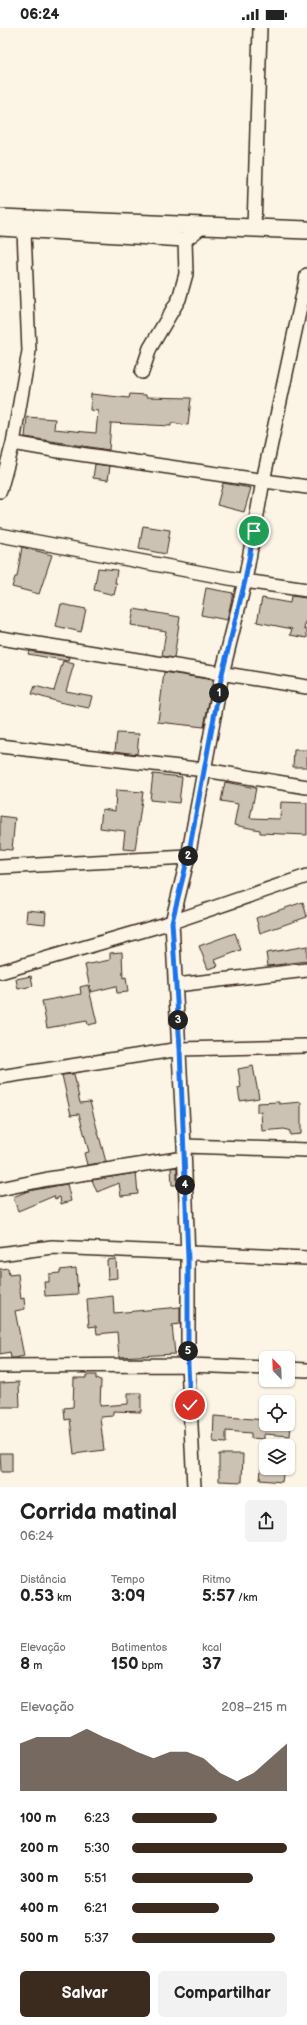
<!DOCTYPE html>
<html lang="pt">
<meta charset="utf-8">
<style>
body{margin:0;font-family:"Balsamiq Sans",sans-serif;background:#f2f2f2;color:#222;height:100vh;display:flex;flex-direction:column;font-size:15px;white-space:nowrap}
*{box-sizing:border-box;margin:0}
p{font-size:13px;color:#767676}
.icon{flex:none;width:22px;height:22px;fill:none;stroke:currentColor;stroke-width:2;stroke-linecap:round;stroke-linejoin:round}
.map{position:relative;height:1459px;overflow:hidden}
.drawer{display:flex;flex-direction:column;background:#fff;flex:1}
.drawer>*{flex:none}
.needle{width:26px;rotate:337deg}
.tools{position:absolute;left:259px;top:1323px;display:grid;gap:8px}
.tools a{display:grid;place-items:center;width:36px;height:36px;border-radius:6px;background:#fff;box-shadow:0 1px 3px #0004;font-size:20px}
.pin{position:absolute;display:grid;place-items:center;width:34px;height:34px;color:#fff;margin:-17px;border:2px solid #fff;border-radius:50%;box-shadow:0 1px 4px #0007}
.km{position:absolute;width:20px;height:20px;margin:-10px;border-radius:50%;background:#222;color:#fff;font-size:11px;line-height:20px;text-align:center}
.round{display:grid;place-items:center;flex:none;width:42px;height:42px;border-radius:6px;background:#f2f2f2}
.overview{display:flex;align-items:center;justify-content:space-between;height:68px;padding:0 20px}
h1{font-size:22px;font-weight:700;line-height:30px}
.stats{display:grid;grid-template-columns:repeat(3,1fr);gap:6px;height:68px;padding:4px 20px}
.stats div{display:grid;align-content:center}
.stats b{font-size:17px;font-weight:700}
.stats small{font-size:11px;font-weight:400}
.stats p{font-size:11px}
.chart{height:112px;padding:8px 20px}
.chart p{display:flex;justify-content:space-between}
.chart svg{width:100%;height:72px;margin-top:4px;fill:#3b2a1e;opacity:.7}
.primary-button{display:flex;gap:8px;margin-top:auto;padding:8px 20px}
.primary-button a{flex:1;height:46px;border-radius:6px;background:#3b2a1e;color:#fff;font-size:16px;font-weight:700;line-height:46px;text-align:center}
.primary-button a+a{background:#f2f2f2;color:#222}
ul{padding:0 20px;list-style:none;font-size:13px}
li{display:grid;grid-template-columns:64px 48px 1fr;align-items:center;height:30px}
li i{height:10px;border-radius:5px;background:#3b2a1e}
.status{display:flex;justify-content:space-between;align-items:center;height:28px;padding:0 20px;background:#fff;direction:ltr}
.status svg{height:11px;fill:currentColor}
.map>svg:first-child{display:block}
.building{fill:#ccc2b3;stroke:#3b2a1e}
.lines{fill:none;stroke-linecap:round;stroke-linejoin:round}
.minor-casing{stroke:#3b2a1e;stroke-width:16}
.major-casing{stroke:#3b2a1e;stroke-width:20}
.minor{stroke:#fcf5e5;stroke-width:13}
.major{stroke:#fcf5e5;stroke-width:17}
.route-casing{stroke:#fff;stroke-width:8}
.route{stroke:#1a73e8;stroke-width:5}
</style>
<div class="status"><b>06:24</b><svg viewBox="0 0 49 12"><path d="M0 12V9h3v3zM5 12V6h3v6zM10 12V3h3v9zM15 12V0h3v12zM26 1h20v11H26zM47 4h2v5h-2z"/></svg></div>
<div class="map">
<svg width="307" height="1459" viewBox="0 0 307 1459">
<rect width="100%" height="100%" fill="#fcf5e5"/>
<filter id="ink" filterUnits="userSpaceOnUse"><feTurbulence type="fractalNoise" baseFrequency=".025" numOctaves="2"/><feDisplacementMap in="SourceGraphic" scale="8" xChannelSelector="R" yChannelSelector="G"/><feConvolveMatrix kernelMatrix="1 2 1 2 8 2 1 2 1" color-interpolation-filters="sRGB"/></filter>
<g filter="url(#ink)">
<path class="building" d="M91 366 129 370 130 366 146 367V369L191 370 188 397 171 395V398L111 395 109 422 25 409 27 389 55 391 54 401 96 405 98 383 90 382Z
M95 436 110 438 108 452 93 450Z
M223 455 251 460 244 484 217 477Z
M143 498 170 502 166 526 139 521Z
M22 519 52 527 39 566 12 559 15 549H17Z
M98 540 117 542 115 555H117L114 567 94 562Z
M206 560 233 565 227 592 201 587Z
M291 568 307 570V589L304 601 307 602V610L290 607 292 601 257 594 262 570 290 575Z
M61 576 86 581 81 604 56 598Z
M134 581 180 589 174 630 162 628 166 603 131 597Z
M29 623 69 629 68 633 28 626Z
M63 633 74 636 66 663 92 668 89 680 59 674 32 666 35 658 54 663Z
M164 644 213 652 204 699 158 694Z
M117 705 139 706 137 726 115 723Z
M294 722H307V739H293Z
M153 746 182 749 179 775 150 772Z
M225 754 256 760 250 790 280 791 281 774 307 775V807L260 805V802L234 797 238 776 221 773Z
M116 762 143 764 135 822 123 821 125 803 100 800 102 781 115 783Z
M0 788 15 790 12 822 0 821Z
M303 874 307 889 260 905 256 890Z
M27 882 46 884 45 896 26 894Z
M235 905 241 922 215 932 218 938 208 941 199 918Z
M307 918V933L268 938 266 925Z
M122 924 123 950 126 949 128 964 117 965 116 958 91 964 85 937 110 932V925Z
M31 948 33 958 18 961 16 951Z
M88 957 97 995 88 997 87 993 47 1000 42 973 81 966 80 959Z
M253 1038 259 1070 240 1073 238 1060 241 1059 238 1041Z
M74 1046 80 1075 90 1074 106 1134 87 1137 84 1125 89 1124 79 1086 71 1087 62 1047Z
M279 1074V1076L301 1074V1106L290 1107V1103L284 1101 262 1103 261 1084H257V1075Z
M177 1139V1157H172L171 1140Z
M136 1145 138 1166 121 1168 119 1155 97 1164 92 1152Z
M67 1156 71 1173 61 1176 60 1169 55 1171 54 1168 18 1183 13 1169 28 1163Z
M116 1231 117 1250 108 1251 107 1232Z
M8 1240 9 1247 18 1246 21 1271 24 1270 25 1281 15 1283 24 1328 15 1330H11L10 1324 0 1326V1241Z
M76 1240 78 1266 45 1268 44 1254H49V1246L60 1245V1242Z
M113 1268 114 1285 180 1279V1296L172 1297 175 1326 119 1329 117 1304 97 1306 96 1298 89 1299 87 1271Z
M86 1347H96V1351L101 1352 100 1378 128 1376V1365H141V1384L113 1383V1388L100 1389 104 1422 74 1426 70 1391 65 1392 64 1380 73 1379 74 1350H86Z
M19 1354 20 1379H0V1355Z
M214 1388 266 1392V1396H291L290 1408 264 1406V1411L251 1410V1405L226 1403V1415L213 1414Z
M0 1425H12V1444H1Z
M219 1426H243L242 1454 219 1453Z
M261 1440H284L282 1454 260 1452Z"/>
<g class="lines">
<g class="minor-casing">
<path id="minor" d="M0 201 185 212 202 199
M254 201 260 0
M142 344 150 320 179 271 186 246 185 212
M13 415 59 423 307 459
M0 463 13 415 29 323 24 203
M0 507 245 553 307 562
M0 610 307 659
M0 718 205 742 307 759
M0 839 188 829
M0 944 172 894 307 848
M176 957 307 942
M0 1049 180 1021 307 1018
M184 1118 307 1122
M0 1161 48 1151 184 1130
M0 1226 52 1219 307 1230
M0 1338 188 1337 266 1340
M288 1341 307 1342
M194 1459 188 1337V1231L184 1118 172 894 188 829 222 646 245 553 263 453 307 247"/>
</g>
<g class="major-casing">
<path id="major" d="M0 190 307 202"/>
</g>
<use href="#minor" class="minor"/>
<use href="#major" class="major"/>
</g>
</g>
<g class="lines" filter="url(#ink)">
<g class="route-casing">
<path id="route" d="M190 1377 188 1337V1231L180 1021 172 894 188 829 222 646 245 553 254 503"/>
</g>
<use href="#route" class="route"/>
</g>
</svg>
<div class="tools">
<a><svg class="needle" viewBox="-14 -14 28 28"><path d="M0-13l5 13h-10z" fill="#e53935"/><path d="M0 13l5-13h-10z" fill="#767676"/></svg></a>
<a><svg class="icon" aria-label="locate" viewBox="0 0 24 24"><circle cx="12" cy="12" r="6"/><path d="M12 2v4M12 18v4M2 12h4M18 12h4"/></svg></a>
<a><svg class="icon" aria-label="layers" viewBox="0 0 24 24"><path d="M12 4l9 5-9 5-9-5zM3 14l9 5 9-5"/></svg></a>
</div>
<div class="pin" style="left:254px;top:503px;background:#1e9e55"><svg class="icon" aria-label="arrive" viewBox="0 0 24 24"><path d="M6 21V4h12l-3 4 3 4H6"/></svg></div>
<div class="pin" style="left:190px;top:1377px;background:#d93025"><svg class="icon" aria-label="check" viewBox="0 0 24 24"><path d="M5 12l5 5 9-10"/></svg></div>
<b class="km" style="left:219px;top:665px">1</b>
<b class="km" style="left:188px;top:828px">2</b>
<b class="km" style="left:178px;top:992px">3</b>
<b class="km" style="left:185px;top:1157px">4</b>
<b class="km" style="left:188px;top:1323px">5</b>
</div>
<section class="drawer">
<div class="overview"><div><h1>Corrida matinal</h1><p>06:24</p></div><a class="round"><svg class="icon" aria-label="share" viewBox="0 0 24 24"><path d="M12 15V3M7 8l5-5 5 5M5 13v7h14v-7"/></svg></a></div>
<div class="stats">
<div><p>Distância</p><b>0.53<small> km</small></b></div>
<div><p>Tempo</p><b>3:09</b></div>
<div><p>Ritmo</p><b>5:57<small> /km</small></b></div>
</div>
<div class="stats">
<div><p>Elevação</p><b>8<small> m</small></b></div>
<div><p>Batimentos</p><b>150<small> bpm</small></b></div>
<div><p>kcal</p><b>37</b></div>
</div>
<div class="chart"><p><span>Elevação</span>208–215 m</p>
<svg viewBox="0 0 160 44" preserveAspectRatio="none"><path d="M0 44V15L10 11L20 11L30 11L40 6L50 11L60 15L70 20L80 24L90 20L100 20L110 24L120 33L130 38L140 33L150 24L160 15V44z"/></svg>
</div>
<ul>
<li><b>100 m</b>6:23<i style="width:55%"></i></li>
<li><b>200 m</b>5:30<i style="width:100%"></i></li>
<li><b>300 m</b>5:51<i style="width:78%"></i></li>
<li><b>400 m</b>6:21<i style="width:56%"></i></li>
<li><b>500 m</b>5:37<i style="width:92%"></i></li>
</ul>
<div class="primary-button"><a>Salvar</a><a>Compartilhar</a></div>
</section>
